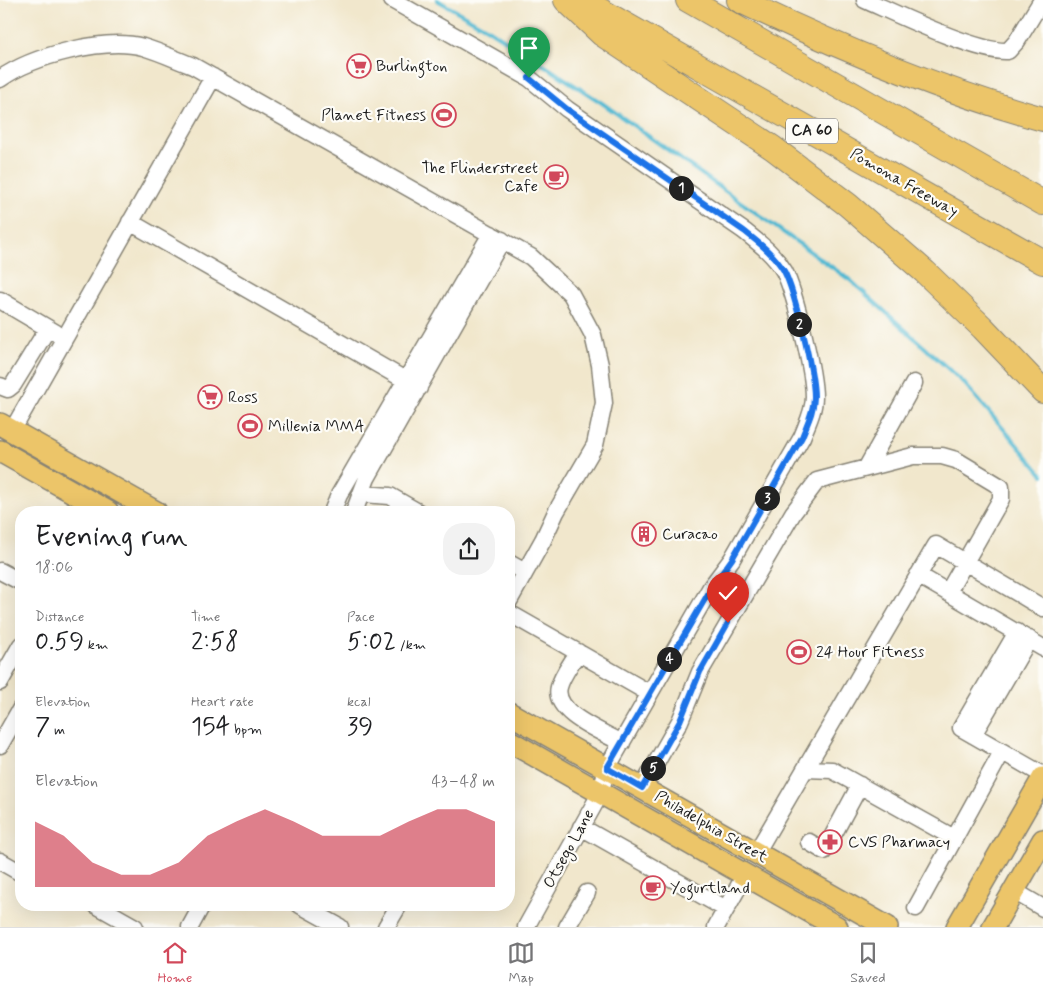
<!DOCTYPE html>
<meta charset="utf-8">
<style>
body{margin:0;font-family:Mynerve,sans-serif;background:#f2f2f2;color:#202124;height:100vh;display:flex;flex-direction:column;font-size:19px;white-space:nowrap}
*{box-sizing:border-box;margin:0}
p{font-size:16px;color:#757577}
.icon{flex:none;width:28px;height:28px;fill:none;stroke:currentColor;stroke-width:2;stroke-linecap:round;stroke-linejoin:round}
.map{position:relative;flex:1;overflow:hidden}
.sheet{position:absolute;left:15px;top:506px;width:500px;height:405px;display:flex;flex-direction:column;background:#fff;border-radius:20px;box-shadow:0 5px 20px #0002}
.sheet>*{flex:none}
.pin{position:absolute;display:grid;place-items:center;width:42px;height:42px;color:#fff;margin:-51px -21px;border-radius:50% 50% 50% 0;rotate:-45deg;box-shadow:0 0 5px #0007}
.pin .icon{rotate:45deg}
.km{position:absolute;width:25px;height:25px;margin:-12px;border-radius:50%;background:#222;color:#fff;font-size:14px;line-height:25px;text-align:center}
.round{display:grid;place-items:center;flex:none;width:52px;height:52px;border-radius:20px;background:#f2f2f2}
.summary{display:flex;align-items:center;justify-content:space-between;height:85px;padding:0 20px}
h1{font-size:28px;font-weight:600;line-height:38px}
.figures{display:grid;grid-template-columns:repeat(3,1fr);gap:8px;height:85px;padding:5px 20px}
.figures div{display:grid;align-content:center}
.figures b{font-size:25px;font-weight:600}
.figures small{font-size:14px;font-weight:400}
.figures p{font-size:14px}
.chart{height:140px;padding:10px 20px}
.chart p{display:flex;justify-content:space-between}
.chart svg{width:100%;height:90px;margin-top:5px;fill:#d1495b;opacity:.7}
.tab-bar{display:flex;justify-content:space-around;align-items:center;height:70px;border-top:1px solid #e0e0e0;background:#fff;font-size:14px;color:#757577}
.tab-bar a{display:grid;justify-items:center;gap:2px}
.tab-bar .active{color:#d1495b}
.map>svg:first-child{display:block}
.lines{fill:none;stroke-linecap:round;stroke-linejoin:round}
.stream{stroke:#53b9d2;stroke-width:4}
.minor-casing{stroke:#868274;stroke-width:19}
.major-casing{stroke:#868274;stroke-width:24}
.highway-casing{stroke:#868274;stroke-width:26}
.minor{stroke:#fff;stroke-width:16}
.major{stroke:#ecc569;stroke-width:21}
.highway{stroke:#ecc569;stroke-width:24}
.route-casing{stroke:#fff;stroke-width:10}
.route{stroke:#1a73e8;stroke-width:6}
.labels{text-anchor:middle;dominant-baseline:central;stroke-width:4.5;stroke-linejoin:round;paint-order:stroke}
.shield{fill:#fdfcf7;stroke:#605f5e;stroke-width:1}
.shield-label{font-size:15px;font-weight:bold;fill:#1c1c1c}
.poi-label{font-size:16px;fill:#1c1c1c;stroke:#fdfcf7;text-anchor:start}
.street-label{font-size:16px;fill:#1c1c1c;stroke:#fdfcf7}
</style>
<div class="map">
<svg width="1043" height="927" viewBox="0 0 1043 927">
<rect width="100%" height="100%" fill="#fdfcf7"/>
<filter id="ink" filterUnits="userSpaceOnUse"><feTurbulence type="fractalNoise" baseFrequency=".02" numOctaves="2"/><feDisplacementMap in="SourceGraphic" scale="10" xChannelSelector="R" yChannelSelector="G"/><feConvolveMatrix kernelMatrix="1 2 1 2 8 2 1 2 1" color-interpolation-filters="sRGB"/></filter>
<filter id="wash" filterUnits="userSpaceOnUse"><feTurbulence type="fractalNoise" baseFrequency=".0096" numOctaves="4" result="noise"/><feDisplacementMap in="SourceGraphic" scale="20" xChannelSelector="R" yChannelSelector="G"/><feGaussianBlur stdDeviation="1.12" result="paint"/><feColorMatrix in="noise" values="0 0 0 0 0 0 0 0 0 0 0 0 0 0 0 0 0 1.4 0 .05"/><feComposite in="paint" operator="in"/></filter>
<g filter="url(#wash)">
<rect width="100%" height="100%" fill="#f1e7cc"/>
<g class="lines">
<path class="stream" d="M437 0 488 29 602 103 850 280 964 383 1043 475"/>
</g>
</g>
<g filter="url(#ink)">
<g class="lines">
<g class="minor-casing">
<path id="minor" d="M392 0 529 78 567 109 744 231C759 243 774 254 784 271 795 292 814 373 814 397 814 411 807 424 802 437L732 559 711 587 607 768 600 794 526 927
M865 0C897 14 977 53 1008 51L1017 41 1042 0
M0 79C32 56 104 37 143 47 160 52 177 60 193 66L531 257 571 294 593 335 600 365 604 403 595 445 556 512 543 540 509 601
M130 222 419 388
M0 300 56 333
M0 386 8 389 13 385 48 328
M12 431 213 77
M867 467 914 383
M362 494 390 496 418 512
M332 512 339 495 491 234
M354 512 367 478 502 240
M509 563 525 572
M0 571 21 582
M918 575 1043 648
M509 613 649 693
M1017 632 961 728 1043 775
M578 652C572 663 562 675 559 687 552 713 603 732 622 743
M0 682 21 645
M973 735 1029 639
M0 745 21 708
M806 769 832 770 954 838
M642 788 680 721 700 672 793 513 817 481 913 456H942L956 460 1001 487V499L948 592
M581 827 726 909
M832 837 860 785
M809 842 824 851 826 846
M756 853 936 545 1043 608
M0 861 21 873
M1014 891 1043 908
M96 905 135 927
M300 905 340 927
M916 908 1002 752
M190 927 202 905
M386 927 399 905
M567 927 587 893
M716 927 745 875"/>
</g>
<g class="major-casing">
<path id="major" d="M0 424 156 512
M0 451 108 512
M509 713 887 927
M509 741 837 927
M957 927 1043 778
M993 927 1043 840"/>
</g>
<g class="highway-casing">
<path id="highway" d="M566 0 602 34 773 148 848 205 925 272 983 328 1043 391
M582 0 1043 262
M688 0 1043 203
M739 0C837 47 938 90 1043 119"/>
</g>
<use href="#minor" class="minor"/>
<use href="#major" class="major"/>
<use href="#highway" class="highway"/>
</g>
</g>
<g class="lines" filter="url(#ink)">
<g class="route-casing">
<path id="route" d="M529 78 567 109 744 231C759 243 774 254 784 271 795 292 814 373 814 397 814 411 807 424 802 437L732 559 712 587 607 768 642 788 680 721 700 672 728 623"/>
</g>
<use href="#route" class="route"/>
</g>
<defs>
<g id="supermarket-ring" transform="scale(1.25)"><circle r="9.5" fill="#fdfcf7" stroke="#d1495b" stroke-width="1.5"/><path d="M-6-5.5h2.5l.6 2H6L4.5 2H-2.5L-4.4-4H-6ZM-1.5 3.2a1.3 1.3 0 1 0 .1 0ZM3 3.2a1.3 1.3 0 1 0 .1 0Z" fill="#d1495b"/></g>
<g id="stadium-ring" transform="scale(1.25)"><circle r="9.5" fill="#fdfcf7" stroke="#d1495b" stroke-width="1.5"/><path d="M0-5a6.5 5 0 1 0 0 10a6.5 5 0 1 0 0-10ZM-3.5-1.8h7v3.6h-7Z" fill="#d1495b"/></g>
<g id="cafe-ring" transform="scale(1.25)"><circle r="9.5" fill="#fdfcf7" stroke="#d1495b" stroke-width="1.5"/><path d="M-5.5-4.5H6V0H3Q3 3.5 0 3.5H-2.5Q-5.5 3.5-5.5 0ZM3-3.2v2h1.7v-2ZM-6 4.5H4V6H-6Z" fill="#d1495b"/></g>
<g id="building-ring" transform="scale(1.25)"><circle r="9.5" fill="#fdfcf7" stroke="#d1495b" stroke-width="1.5"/><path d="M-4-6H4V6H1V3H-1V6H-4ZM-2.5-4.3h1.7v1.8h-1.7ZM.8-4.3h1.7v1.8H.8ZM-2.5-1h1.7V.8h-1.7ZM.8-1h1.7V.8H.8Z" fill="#d1495b"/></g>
<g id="pharmacy-ring" transform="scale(1.25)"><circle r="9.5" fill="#fdfcf7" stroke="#d1495b" stroke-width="1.5"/><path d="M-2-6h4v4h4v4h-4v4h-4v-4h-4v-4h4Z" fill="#d1495b"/></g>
</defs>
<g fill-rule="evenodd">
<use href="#supermarket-ring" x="359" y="66"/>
<use href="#stadium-ring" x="444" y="115"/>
<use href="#cafe-ring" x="556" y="177"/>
<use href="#supermarket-ring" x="210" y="397"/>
<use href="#stadium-ring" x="250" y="426"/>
<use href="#building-ring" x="644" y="534"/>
<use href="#stadium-ring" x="799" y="652"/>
<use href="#pharmacy-ring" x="830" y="842"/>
<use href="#cafe-ring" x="653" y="888"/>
</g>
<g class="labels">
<rect class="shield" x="786" y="118.5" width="52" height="25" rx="4"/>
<g class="shield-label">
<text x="812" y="131">CA 60</text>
</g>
<g class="poi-label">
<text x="376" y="66">Burlington</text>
<text x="426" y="115" text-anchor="end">Planet Fitness</text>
<text x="538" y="168" text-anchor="end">The Flinderstreet<tspan x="538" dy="18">Cafe</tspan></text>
<text x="228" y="397">Ross</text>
<text x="268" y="426">Millenia MMA</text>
<text x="662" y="534">Curacao</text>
<text x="816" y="652">24 Hour Fitness</text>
<text x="848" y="842">CVS Pharmacy</text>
<text x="670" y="888">Yogurtland</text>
</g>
<g class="street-label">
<text transform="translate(904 183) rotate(30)">Pomona Freeway</text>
<text transform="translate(711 827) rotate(30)">Philadelphia Street</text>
<text transform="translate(569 849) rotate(-61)">Otsego Lane</text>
</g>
</g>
</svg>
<div class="pin" style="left:529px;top:78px;background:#1e9e55"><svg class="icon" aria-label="arrive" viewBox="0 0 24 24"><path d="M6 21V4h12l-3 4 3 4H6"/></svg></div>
<div class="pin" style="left:728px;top:623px;background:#d93025"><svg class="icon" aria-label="check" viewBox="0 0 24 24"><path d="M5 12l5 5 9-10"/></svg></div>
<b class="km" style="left:681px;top:188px">1</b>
<b class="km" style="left:799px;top:324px">2</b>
<b class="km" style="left:767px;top:498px">3</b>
<b class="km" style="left:669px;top:659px">4</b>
<b class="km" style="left:653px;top:768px">5</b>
<section class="sheet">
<div class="summary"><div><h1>Evening run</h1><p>18:06</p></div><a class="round"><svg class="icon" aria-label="share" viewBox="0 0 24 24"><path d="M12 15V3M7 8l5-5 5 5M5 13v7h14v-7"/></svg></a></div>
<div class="figures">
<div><p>Distance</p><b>0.59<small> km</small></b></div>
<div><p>Time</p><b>2:58</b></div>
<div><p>Pace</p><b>5:02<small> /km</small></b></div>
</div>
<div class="figures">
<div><p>Elevation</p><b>7<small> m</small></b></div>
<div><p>Heart rate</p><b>154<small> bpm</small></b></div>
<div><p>kcal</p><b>39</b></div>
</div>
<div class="chart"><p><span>Elevation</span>43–48 m</p>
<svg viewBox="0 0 160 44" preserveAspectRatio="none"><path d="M0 44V12L10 19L20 32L30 38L40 38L50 32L60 19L70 12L80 6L90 12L100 19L110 19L120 19L130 12L140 6L150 6L160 12V44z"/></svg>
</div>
</section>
</div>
<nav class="tab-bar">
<a class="active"><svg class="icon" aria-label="home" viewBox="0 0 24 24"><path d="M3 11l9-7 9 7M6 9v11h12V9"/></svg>Home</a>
<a><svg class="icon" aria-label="map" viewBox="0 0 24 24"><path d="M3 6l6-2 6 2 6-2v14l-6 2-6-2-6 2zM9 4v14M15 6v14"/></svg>Map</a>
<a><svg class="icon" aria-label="saved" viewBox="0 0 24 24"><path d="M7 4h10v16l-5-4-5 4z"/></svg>Saved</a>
</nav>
